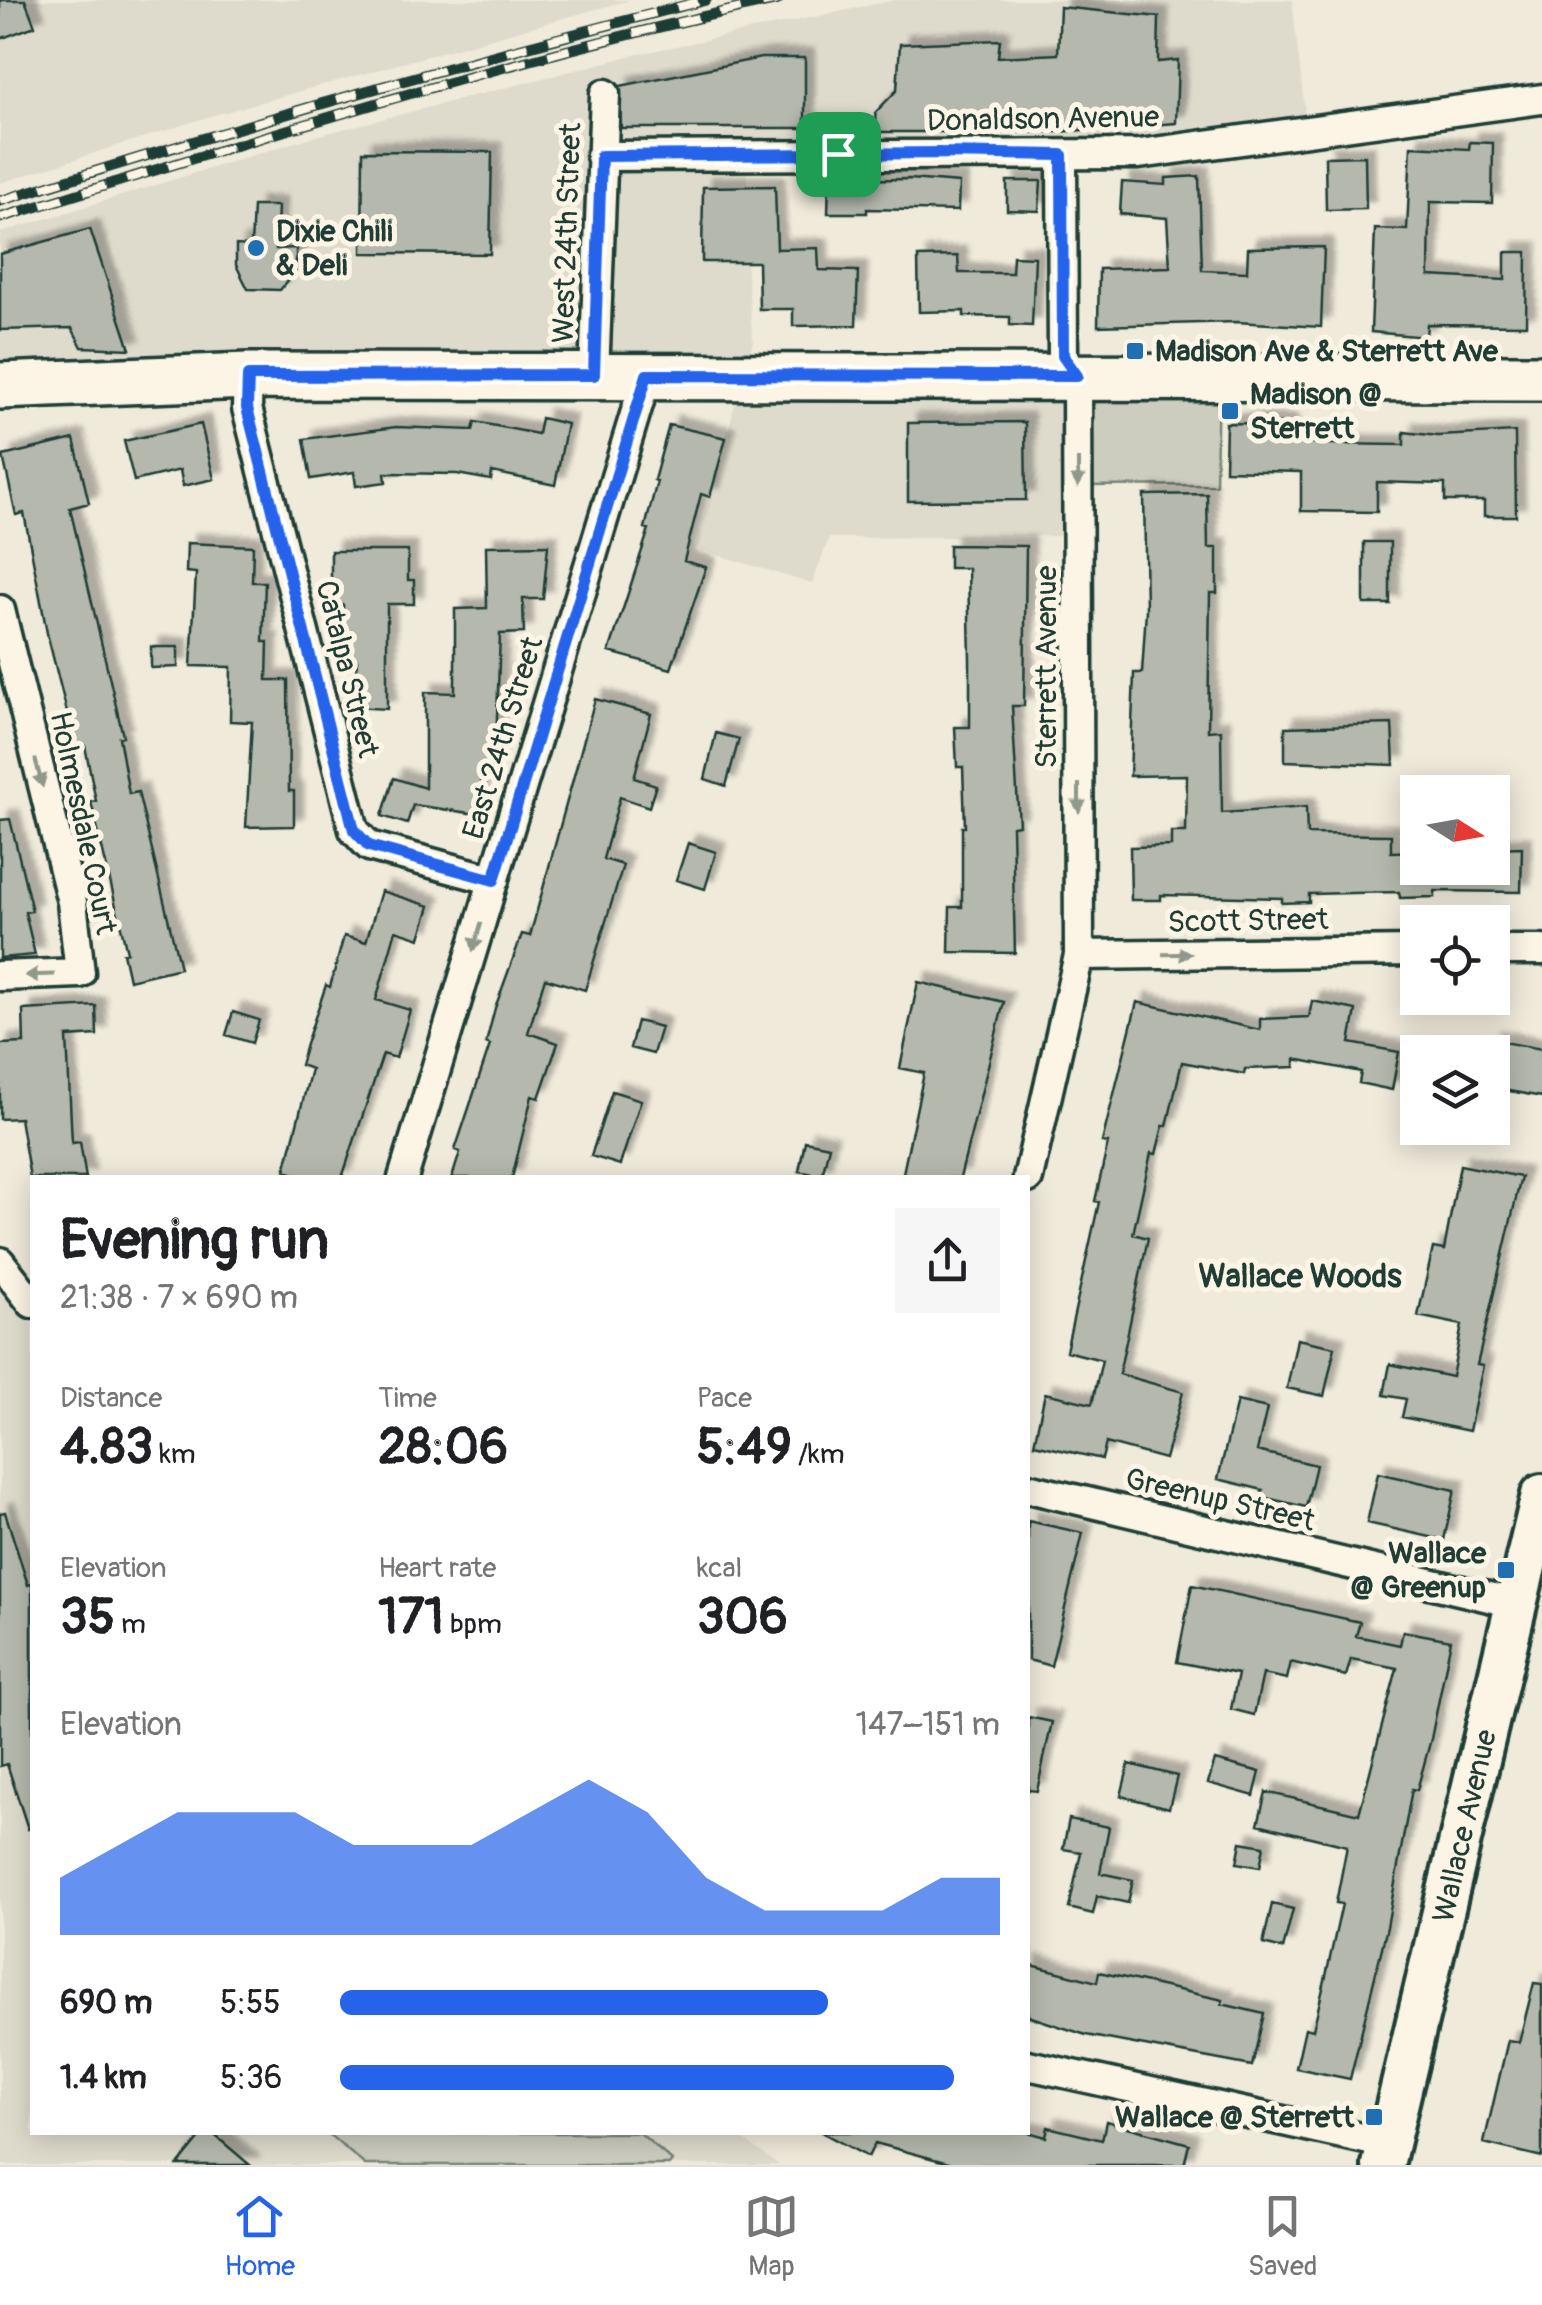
<!DOCTYPE html>
<meta charset="utf-8">
<style>
body{margin:0;font-family:Pangolin,sans-serif;background:#f6f6f6;color:#202124;height:100vh;display:flex;flex-direction:column;font-size:38px;white-space:nowrap}
*{box-sizing:border-box;margin:0}
p{font-size:32px;color:#757577}
.icon{flex:none;width:55px;height:55px;fill:none;stroke:currentColor;stroke-width:2;stroke-linecap:round;stroke-linejoin:round}
.map{position:relative;flex:1;overflow:hidden}
.details{position:absolute;left:30px;top:1175px;width:1000px;height:960px;display:flex;flex-direction:column;background:#fff;border-radius:0px;box-shadow:0 5px 25px #0003}
.details>*{flex:none}
.needle{width:65px;rotate:101deg}
.buttons{position:absolute;left:1400px;top:775px;display:grid;gap:20px}
.buttons a{display:grid;place-items:center;width:110px;height:110px;border-radius:0px;background:#fff;box-shadow:0 5px 25px #0003;font-size:50px}
.pin{position:absolute;display:grid;place-items:center;width:85px;height:85px;color:#fff;margin:-42px;border-radius:20px;box-shadow:0 5px 15px #0006}
.round{display:grid;place-items:center;flex:none;width:105px;height:105px;border-radius:0px;background:#f6f6f6}
.head{display:flex;align-items:center;justify-content:space-between;height:170px;padding:0 30px}
h1{font-size:55px;font-weight:700;line-height:75px}
.metrics{display:grid;grid-template-columns:repeat(3,1fr);gap:15px;height:170px;padding:10px 30px}
.metrics div{display:grid;align-content:center}
.metrics b{font-size:50px;font-weight:700}
.metrics small{font-size:28px;font-weight:400}
.metrics p{font-size:28px}
.chart{height:280px;padding:20px 30px}
.chart p{display:flex;justify-content:space-between}
.chart svg{width:100%;height:180px;margin-top:10px;fill:#2563eb;opacity:.7}
ul{padding:0 30px;list-style:none;font-size:32px}
li{display:grid;grid-template-columns:160px 120px 1fr;align-items:center;height:75px}
li i{height:25px;border-radius:12px;background:#2563eb}
.tab-bar{display:flex;justify-content:space-around;align-items:center;height:140px;border-top:2px solid #e0e0e0;background:#fff;font-size:28px;color:#757577}
.tab-bar a{display:grid;justify-items:center;gap:5px}
.tab-bar .selected{color:#2563eb}
.map>svg:first-child{display:block}
.built{fill:#dedbcc}
.green{fill:#cccdbf;stroke:#76857a;stroke-width:2.5}
.building{fill:#b5b9ad;stroke:#1f3d34;stroke-width:2.5;filter:url(#shadow)}
.lines{fill:none;stroke-linecap:round;stroke-linejoin:round}
.street-casing{stroke:#1f3d34;stroke-width:35}
.secondary-casing{stroke:#1f3d34;stroke-width:48}
.primary-casing{stroke:#1f3d34;stroke-width:52}
.street{stroke:#fcf5e5;stroke-width:28}
.secondary{stroke:#fcf5e5;stroke-width:40}
.primary{stroke:#fcf5e5;stroke-width:45}
.rail-casing{stroke:#1f3d34;stroke-width:11}
.rail{stroke:#fcf5e5;stroke-width:8;stroke-dasharray:22;stroke-linecap:butt}
.oneway{fill:#8e998c}
.route-casing{stroke:#fff;stroke-width:20}
.route{stroke:#2563eb;stroke-width:12}
.poi-dot{fill:#1f6fb2;stroke:#fcf5e5;stroke-width:4}
.labels{text-anchor:middle;dominant-baseline:central;stroke-width:10;stroke-linejoin:round;paint-order:stroke}
.street-label{font-size:30px;fill:#1f3d34;stroke:#fcf5e5}
.poi-label{font-size:30px;font-weight:bold;fill:#1f3d34;stroke:#fcf5e5;text-anchor:start}
.neighbourhood-label{font-size:32px;font-weight:bold;fill:#1f3d34;stroke:#fcf5e5}
</style>
<div class="map">
<svg width="1542" height="2165" viewBox="0 0 1542 2165">
<defs>
<filter id="shadow"><feDropShadow dx="9" dy="-9" stdDeviation="2.5" flood-color="#0004"/></filter>
</defs>
<rect width="100%" height="100%" fill="#efeada"/>
<filter id="ink" filterUnits="userSpaceOnUse"><feTurbulence type="fractalNoise" baseFrequency=".01" numOctaves="2"/><feDisplacementMap in="SourceGraphic" scale="20" xChannelSelector="R" yChannelSelector="G"/><feConvolveMatrix kernelMatrix="1 2 1 2 8 2 1 2 1" color-interpolation-filters="sRGB"/></filter>
<g filter="url(#ink)">
<path class="built" d="M0 0H629L214 115 0 183Z
M895 0H1292L1307 131 1139 154 747 156 746 262 753 342 743 375 1077 376 1078 536 829 538 812 584 695 548 743 376 0 386V233L312 137 634 55Z
M0 1262 32 1303V2132H733L779 2165H0Z"/>
<path class="green" d="M1077 376H1218L1216 485 1078 486Z
M327 2133H640L672 2161 669 2165H365Z"/>
<path class="building" d="M0 0H25L35 26 0 39Z
M1060 7 1159 17 1158 62 1178 60 1176 123 1057 132H878L875 113 897 90 900 44 1000 40 998 57 1058 54Z
M761 58H805V128H621L620 86Z
M1470 142 1493 143 1492 203 1430 202 1429 276 1505 280V252H1527L1526 325 1427 324 1426 337 1371 332 1375 229 1407 230 1411 146 1469 149Z
M363 151 492 152 490 254 362 253Z
M1365 156 1366 209 1326 210 1325 157Z
M1199 176 1202 270 1247 272 1248 248 1324 247 1321 327 1236 322 1098 326 1099 269 1170 267 1167 218 1120 214 1122 182 1166 185V178Z
M910 179 959 183 958 211 867 209V213H828L829 180Z
M1007 181H1041L1039 211 1007 210Z
M775 186 777 249 818 248 819 270 858 271 856 325 793 326V309H759L758 262H702L703 187Z
M253 206H278L276 249 296 248V271L280 290 248 289 236 265V245L251 246Z
M90 229 130 349 82 347 72 328 0 330V254Z
M958 256 959 273H1012L1013 256 1035 257 1032 326 1010 325V317L964 316V311L919 312 918 257Z
M541 418 567 424 555 485 492 472 491 480 457 474 385 473 386 482 356 486 354 472 311 479 304 439 396 427 473 430 475 422 538 434Z
M1025 422 1026 500 908 501V423Z
M1226 423 1289 424V441L1329 444 1404 445V432L1438 436 1515 432 1516 516H1484V501H1445V484L1377 482V512L1301 511V472L1225 470Z
M201 424 214 479 183 486 180 470 134 481 124 441Z
M669 425 726 438 710 497 701 494 684 561 706 567 671 669 609 652 649 529 645 528 657 481 654 480Z
M74 439 89 503 70 508 123 736 119 737 129 794 138 792 180 968 129 980 123 953 127 952 91 802 96 801 85 746 76 748 47 633 24 513 16 515 3 456Z
M1207 494 1208 548H1217V593H1210L1208 731 1221 730 1222 813 1306 807 1307 834 1391 835V852L1418 851V868H1492V848L1522 847 1521 892 1435 891V897L1400 898 1399 892 1309 894V902L1282 903V898L1161 895V900H1131L1130 847 1171 846V832H1186L1187 775 1130 776 1134 673H1142L1146 610 1144 495Z
M1364 542H1390V604H1364Z
M187 543 253 546 252 582H265L263 642H268L267 680H288L289 791H294V826L246 827 252 722 230 721 231 667 191 666 196 573 186 572Z
M548 545 543 599H523L524 633 500 634 496 745 492 772H482L477 814 413 805 407 824 382 816 394 778 425 788V692L455 693V609L487 608 486 546Z
M949 545 1026 546 1024 706H1012L1019 825 1012 826 1015 953 949 952 950 907H962V827H965L963 767H957L955 727H970V660L968 568H949Z
M331 551H408V580H414V604H387V709L353 707 357 660H344L343 605H331Z
M151 647H178V667L151 668Z
M595 699 651 714 634 778 656 785 649 807 620 797 603 859 623 865 585 990 545 978 528 1033 558 1043 539 1098 532 1096 512 1178H452L460 1152 455 1150 490 1045 486 1043 495 1008 522 934 530 936Z
M1392 724 1394 765 1285 761V727Z
M716 733 739 739 726 786 705 779Z
M10 819 32 911 25 912 35 955 0 958V820Z
M688 843 716 852 705 889 676 880Z
M381 891 430 906 420 938 396 930 376 1000 410 1010 396 1058 383 1054 342 1178H307L285 1171 311 1069 300 1065 307 1041 326 985 330 987 344 936 366 942Z
M918 982 1004 1002 960 1178H902L924 1073 900 1068Z
M1312 1001 1356 1010 1350 1043 1399 1052 1392 1090 1359 1083 1361 1072 1295 1059V1067L1245 1069 1244 1074 1182 1062 1167 1126H1163L1156 1154 1151 1153 1133 1234 1148 1238 1119 1374 1183 1392 1165 1459 1106 1443 1102 1459 1034 1444 1045 1393 1092 1404 1102 1360 1066 1351 1099 1202 1095 1201 1108 1143 1102 1142 1137 1002 1260 1030V1019L1309 1017Z
M96 1006 97 1035 67 1037 72 1143 80 1142 86 1178H30L20 1118 0 1119V1044L24 1043 23 1010Z
M233 1012 259 1020 252 1043 226 1035Z
M637 1021 661 1027 653 1054 630 1048Z
M1492 1040 1542 1049V1097L1492 1088Z
M612 1091 641 1100 620 1165 591 1156Z
M805 1141 829 1146 822 1176 799 1171Z
M1460 1165 1521 1177 1477 1365 1483 1366 1469 1431 1402 1417 1406 1399 1384 1395 1390 1364 1452 1377 1462 1325 1418 1316 1433 1248 1444 1250Z
M1297 1339 1335 1347 1324 1396 1287 1388Z
M1237 1401 1267 1408 1257 1451 1316 1465 1306 1507 1262 1497 1263 1490 1218 1479Z
M1378 1473 1455 1490 1444 1540 1367 1523Z
M5 1512 28 1585 32 1583V1828L28 1829 7 1764 0 1766V1513Z
M1028 1521 1083 1533 1051 1666 1028 1660Z
M1192 1585 1360 1622 1356 1636 1400 1645 1403 1631 1451 1640 1431 1739 1417 1790 1412 1789 1387 1927 1350 2079 1296 2068 1305 2028 1313 2030 1326 1976 1342 1904 1336 1903 1347 1846 1258 1824 1266 1792 1359 1814 1397 1668 1351 1659 1346 1676 1291 1662 1287 1679 1263 1674 1254 1715 1231 1709 1238 1674 1177 1662Z
M1028 1717 1052 1722 1037 1791 1028 1790Z
M1215 1760 1260 1772 1254 1796 1208 1783Z
M1129 1764 1177 1776 1169 1808 1121 1796Z
M1069 1819 1109 1827 1100 1873 1133 1880 1128 1903 1097 1896 1093 1914 1069 1908 1081 1852 1063 1849Z
M1241 1842 1264 1846 1260 1867 1237 1863Z
M1272 1904 1293 1909 1283 1949 1263 1944Z
M1028 1964 1097 1982 1099 1972 1223 2000 1222 2004 1264 2014 1252 2066 1086 2035 1028 2016Z
M1534 1983 1542 1984V2157L1484 2143 1508 2040 1519 2042Z
M1106 2121 1189 2144 1184 2165H956L875 2143 868 2157 821 2132H1028L1046 2137 1048 2127 1102 2140Z
M205 2132H211L250 2165H178Z"/>
<g class="lines">
<g class="street-casing">
<path id="street" d="M601 156 1139 154 1542 99
M594 375 605 94
M248 376 247 408 354 830 369 846 494 880
M0 610 72 902 80 973 0 976
M1492 950H1542
M1079 955 1418 951
M403 1178 647 375
M1028 1178 1079 955 1077 376 1063 357 1062 155
M0 1262 32 1303
M1028 1488 1514 1603
M1028 2065 1388 2144"/>
</g>
<g class="secondary-casing">
<path id="secondary" d="M1383 2165 1542 1495"/>
</g>
<g class="primary-casing">
<path id="primary" d="M0 386 248 376 1542 378"/>
</g>
<use href="#street" class="street"/>
<use href="#secondary" class="secondary"/>
<use href="#primary" class="primary"/>
<g class="rail-casing">
<path id="rail" d="M0 201C234 127 468 60 706 0
M0 218C257 139 515 56 778 0"/>
</g>
<use href="#rail" class="rail"/>
</g>
<defs><path id="oneway-solid" d="M-6-.8H1V-3.2L6.5 0L1 3.2V.8H-6Z" transform="scale(2.5)"/></defs>
<g class="oneway">
<use href="#oneway-solid" transform="translate(1078 473) rotate(90)"/>
<use href="#oneway-solid" transform="translate(39 773) rotate(75)"/>
<use href="#oneway-solid" transform="translate(1079 798) rotate(90)"/>
<use href="#oneway-solid" transform="translate(477 937) rotate(107)"/>
<use href="#oneway-solid" transform="translate(1177 954) rotate(-1)"/>
<use href="#oneway-solid" transform="translate(40 975) rotate(178)"/>
</g>
</g>
<g class="lines" filter="url(#ink)">
<g class="route-casing">
<path id="route" d="M938 153 1062 155 1063 356 1077 376 647 375 494 880 369 846 354 830 247 408 248 376 594 375 601 156Z"/>
</g>
<use href="#route" class="route"/>
</g>
<g class="poi-dot">
<circle cx="256" cy="248" r="10"/>
<rect x="1125" y="341" width="20" height="20" rx="5"/>
<rect x="1220" y="401" width="20" height="20" rx="5"/>
<rect x="1496" y="1560" width="20" height="20" rx="5"/>
<rect x="1364" y="2107" width="20" height="20" rx="5"/>
</g>
<g class="labels">
<g class="street-label">
<text transform="translate(1043 119) rotate(-1)">Donaldson Avenue</text>
<text transform="translate(567 233) rotate(-88)">West 24th Street</text>
<text transform="translate(1046 667) rotate(-90)">Sterrett Avenue</text>
<text transform="translate(347 669) rotate(76)">Catalpa Street</text>
<text transform="translate(503 738) rotate(-73)">East 24th Street</text>
<text transform="translate(83 823) rotate(78)">Holmesdale Court</text>
<text transform="translate(1248 921) rotate(-1)">Scott Street</text>
<text transform="translate(1220 1500) rotate(13)">Greenup Street</text>
<text transform="translate(1465 1826) rotate(-77)">Wallace Avenue</text>
</g>
<g class="poi-label">
<text x="276" y="231">Dixie Chili<tspan x="276" dy="34">&amp; Deli</tspan></text>
<text x="1155" y="351">Madison Ave &amp; Sterrett Ave</text>
<text x="1250" y="394">Madison @<tspan x="1250" dy="34">Sterrett</tspan></text>
<text x="1486" y="1553" text-anchor="end">Wallace<tspan x="1486" dy="34">@ Greenup</tspan></text>
<text x="1354" y="2117" text-anchor="end">Wallace @ Sterrett</text>
</g>
<g class="neighbourhood-label">
<text x="1300" y="1277">Wallace Woods</text>
</g>
</g>
</svg>
<div class="buttons">
<a><svg class="needle" viewBox="-14 -14 28 28"><path d="M0-13l5 13h-10z" fill="#e53935"/><path d="M0 13l5-13h-10z" fill="#757577"/></svg></a>
<a><svg class="icon" aria-label="locate" viewBox="0 0 24 24"><circle cx="12" cy="12" r="6"/><path d="M12 2v4M12 18v4M2 12h4M18 12h4"/></svg></a>
<a><svg class="icon" aria-label="layers" viewBox="0 0 24 24"><path d="M12 4l9 5-9 5-9-5zM3 14l9 5 9-5"/></svg></a>
</div>
<div class="pin" style="left:838px;top:154px;background:#1e9e55"><svg class="icon" aria-label="arrive" viewBox="0 0 24 24"><path d="M6 21V4h12l-3 4 3 4H6"/></svg></div>
<section class="details">
<div class="head"><div><h1>Evening run</h1><p>21:38 · 7 × 690 m</p></div><a class="round"><svg class="icon" aria-label="share" viewBox="0 0 24 24"><path d="M12 15V3M7 8l5-5 5 5M5 13v7h14v-7"/></svg></a></div>
<div class="metrics">
<div><p>Distance</p><b>4.83<small> km</small></b></div>
<div><p>Time</p><b>28:06</b></div>
<div><p>Pace</p><b>5:49<small> /km</small></b></div>
</div>
<div class="metrics">
<div><p>Elevation</p><b>35<small> m</small></b></div>
<div><p>Heart rate</p><b>171<small> bpm</small></b></div>
<div><p>kcal</p><b>306</b></div>
</div>
<div class="chart"><p><span>Elevation</span>147–151 m</p>
<svg viewBox="0 0 160 44" preserveAspectRatio="none"><path d="M0 44V30L10 22L20 14L30 14L40 14L50 22L60 22L70 22L80 14L90 6L100 14L110 30L120 38L130 38L140 38L150 30L160 30V44z"/></svg>
</div>
<ul>
<li><b>690 m</b>5:55<i style="width:74%"></i></li>
<li><b>1.4 km</b>5:36<i style="width:93%"></i></li>
</ul>
</section>
</div>
<nav class="tab-bar">
<a class="selected"><svg class="icon" aria-label="home" viewBox="0 0 24 24"><path d="M3 11l9-7 9 7M6 9v11h12V9"/></svg>Home</a>
<a><svg class="icon" aria-label="map" viewBox="0 0 24 24"><path d="M3 6l6-2 6 2 6-2v14l-6 2-6-2-6 2zM9 4v14M15 6v14"/></svg>Map</a>
<a><svg class="icon" aria-label="saved" viewBox="0 0 24 24"><path d="M7 4h10v16l-5-4-5 4z"/></svg>Saved</a>
</nav>
